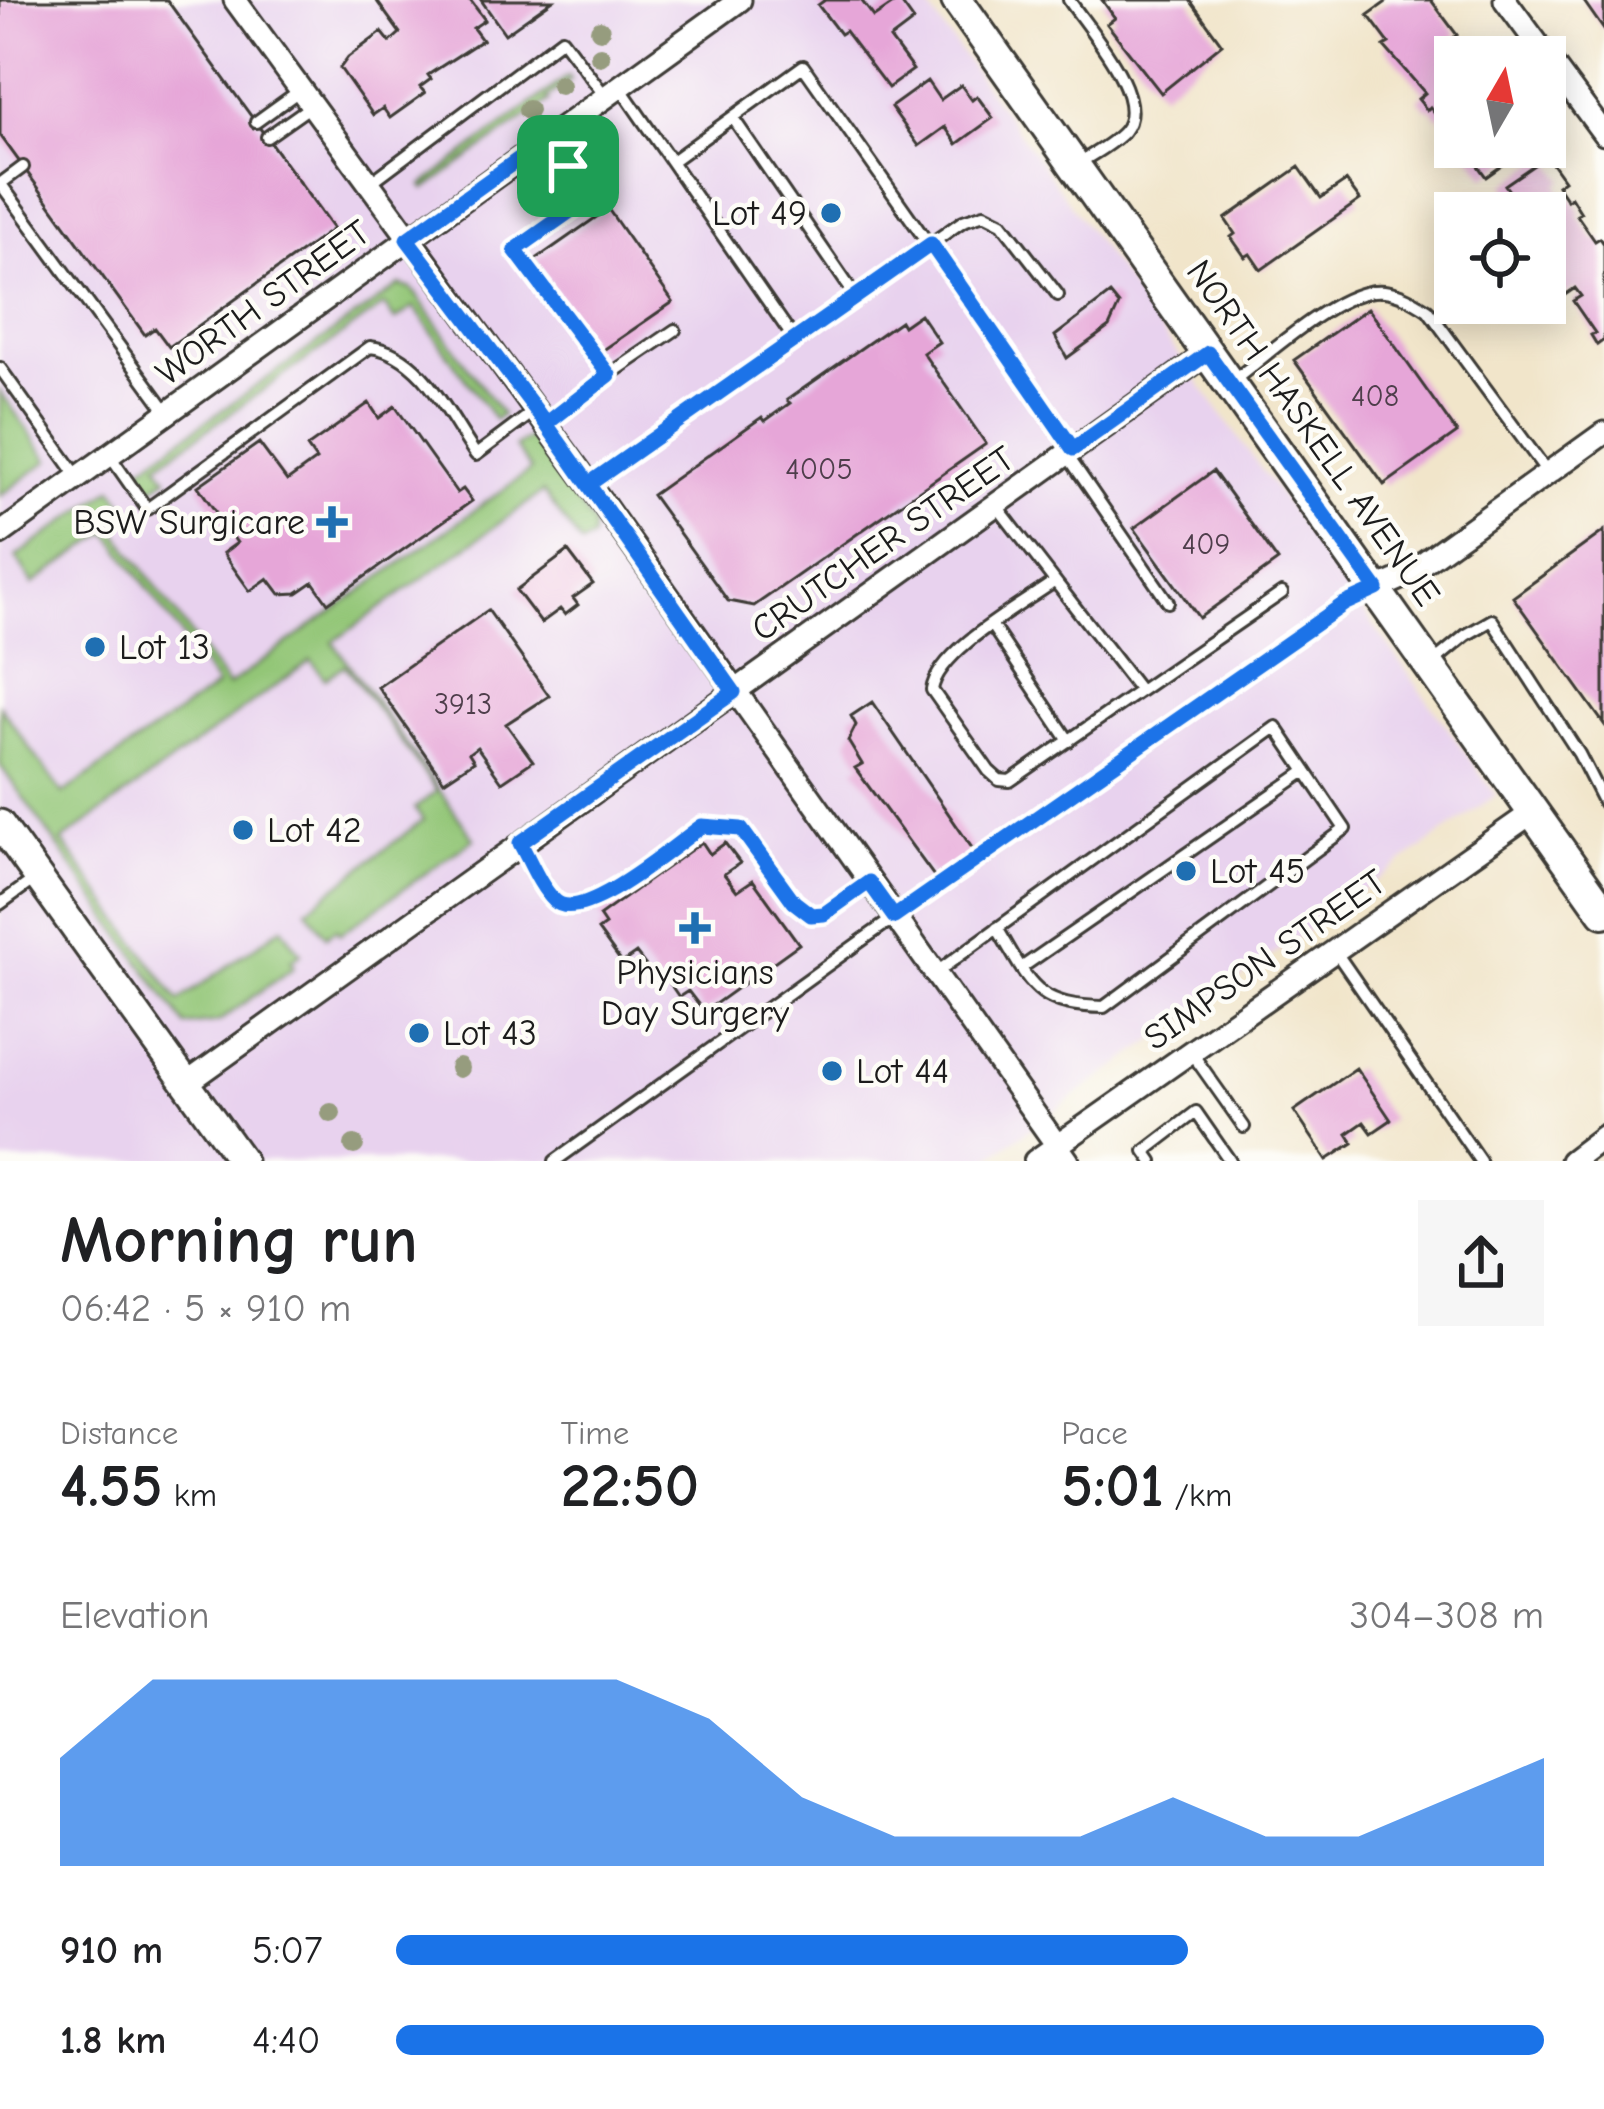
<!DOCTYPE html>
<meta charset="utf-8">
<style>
body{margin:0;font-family:"Comic Neue",sans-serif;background:#f6f6f6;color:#202124;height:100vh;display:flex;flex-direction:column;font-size:45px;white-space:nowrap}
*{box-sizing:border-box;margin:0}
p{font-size:39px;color:#757577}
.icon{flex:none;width:66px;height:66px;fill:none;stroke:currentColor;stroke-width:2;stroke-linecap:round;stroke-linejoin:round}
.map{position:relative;height:1161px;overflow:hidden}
.details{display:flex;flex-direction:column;background:#fff;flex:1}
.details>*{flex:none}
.needle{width:78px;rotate:9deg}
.fabs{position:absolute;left:1434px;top:36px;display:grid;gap:24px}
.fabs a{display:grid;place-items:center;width:132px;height:132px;border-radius:0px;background:#fff;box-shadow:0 6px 30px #0003;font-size:60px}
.pin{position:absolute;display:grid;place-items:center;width:102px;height:102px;color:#fff;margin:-51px;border-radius:24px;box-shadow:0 6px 18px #0006}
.round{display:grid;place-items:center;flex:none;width:126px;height:126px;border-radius:0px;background:#f6f6f6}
.summary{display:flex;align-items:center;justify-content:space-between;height:204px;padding:0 60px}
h1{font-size:66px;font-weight:700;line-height:90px}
.metrics{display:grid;grid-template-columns:repeat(3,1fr);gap:18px;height:204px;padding:12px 60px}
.metrics div{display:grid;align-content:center}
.metrics b{font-size:60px;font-weight:700}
.metrics small{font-size:33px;font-weight:400}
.metrics p{font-size:33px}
.chart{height:336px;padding:24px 60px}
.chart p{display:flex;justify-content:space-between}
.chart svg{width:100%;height:216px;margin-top:12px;fill:#1a73e8;opacity:.7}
ul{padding:0 60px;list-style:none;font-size:39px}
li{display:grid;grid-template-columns:192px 144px 1fr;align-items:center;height:90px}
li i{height:30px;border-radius:15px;background:#1a73e8}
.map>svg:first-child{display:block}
.built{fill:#e8d2ee}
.green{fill:#93c677;stroke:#58714a;stroke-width:3}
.building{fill:#e6a6d8}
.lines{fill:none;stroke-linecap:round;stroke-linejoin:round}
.service-casing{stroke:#3c3a36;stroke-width:16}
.minor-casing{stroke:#3c3a36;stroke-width:27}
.tertiary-casing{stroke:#3c3a36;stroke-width:33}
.secondary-casing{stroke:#3c3a36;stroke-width:36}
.service{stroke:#fff;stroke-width:10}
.minor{stroke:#fff;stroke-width:21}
.tertiary{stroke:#fff;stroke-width:27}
.secondary{stroke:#fff;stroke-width:30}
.tree{fill:#969c7e}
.route-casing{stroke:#fff;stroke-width:24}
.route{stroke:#1a73e8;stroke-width:15}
.poi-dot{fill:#1f6fb2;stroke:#fdfcf7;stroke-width:4.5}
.labels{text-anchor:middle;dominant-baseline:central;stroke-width:9;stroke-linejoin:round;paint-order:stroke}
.number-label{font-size:30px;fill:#4e3e4b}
.poi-label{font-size:36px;fill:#1c1c1c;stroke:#fdfcf7;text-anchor:start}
.street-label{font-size:36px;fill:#1c1c1c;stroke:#fdfcf7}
</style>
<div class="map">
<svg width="1604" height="1161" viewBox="0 0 1604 1161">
<rect width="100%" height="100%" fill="#fdfcf7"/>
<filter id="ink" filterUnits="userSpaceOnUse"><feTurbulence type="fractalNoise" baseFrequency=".00833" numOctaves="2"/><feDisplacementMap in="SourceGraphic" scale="24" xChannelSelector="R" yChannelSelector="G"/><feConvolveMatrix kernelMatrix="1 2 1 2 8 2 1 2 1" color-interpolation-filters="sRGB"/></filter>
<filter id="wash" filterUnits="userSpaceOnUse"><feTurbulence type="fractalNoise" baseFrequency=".004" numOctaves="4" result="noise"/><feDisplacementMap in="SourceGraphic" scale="48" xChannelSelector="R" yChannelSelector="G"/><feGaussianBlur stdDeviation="2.7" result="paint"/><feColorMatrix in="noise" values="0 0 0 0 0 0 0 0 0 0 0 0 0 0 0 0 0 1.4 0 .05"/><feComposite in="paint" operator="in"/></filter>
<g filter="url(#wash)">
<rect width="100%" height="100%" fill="#f1e5ca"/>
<path class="built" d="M0 0H923L1496 795 985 1161H0Z"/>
<path class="green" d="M568 76 571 80 547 98 549 101 425 189 422 186Z
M400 285 412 289 502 415 495 420 414 307 395 320 384 305 158 464 167 478 151 489 137 470Z
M0 391 49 460 0 496Z
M530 437 593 525 592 538 582 545 543 492 333 642 474 839 340 934 336 929 326 936 307 909 423 820 415 808 437 791 345 665 325 679 311 660 62 841 179 1001 282 927 301 954 291 961 294 967 218 1022 186 1026 0 765V706L63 794 217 686 108 532 33 584 16 557 113 488 126 506 108 520 228 686 531 470 515 447Z"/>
<g id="blocks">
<path class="building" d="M0 0H167L333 229 169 347 155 328 145 335 0 135Z
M376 0H470L485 20 473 28 482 40 428 75 431 79 420 87 425 93 390 118 383 108 373 115 340 68 348 57 382 32 390 42 400 33Z
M481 0H553L505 34Z
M825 0H861L874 17 899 0 914 21 890 39 913 70 888 88 845 31 840 34 818 5Z
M1102 0H1190L1222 44 1161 93 1107 24 1115 18Z
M1389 0H1431L1457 35 1450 40 1463 57H1455V121L1448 110 1438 118 1430 107 1427 110 1418 99 1425 93 1384 46 1389 43 1368 15Z
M1583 0H1604V30Z
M927 81 940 100 961 85 972 100 977 96 993 118 957 144 945 127 919 146 891 107Z
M1464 147H1528L1486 177Z
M1547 156 1564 180 1557 185 1567 200 1571 197 1581 213 1577 215 1595 241 1600 238 1604 244V340L1597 345 1591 335 1595 333 1573 301 1581 296 1575 288 1565 295 1545 266V213H1511L1503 201 1512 195 1505 185Z
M1299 167 1321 198 1346 181 1360 200 1261 270 1250 254 1245 257 1231 237 1235 234 1225 219Z
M608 209 673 302 599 353 535 260Z
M1110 294 1119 305 1109 327 1067 358 1055 336Z
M1368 308 1457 433 1384 485 1294 360Z
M920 314 939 342 923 353 986 444 754 606 728 601 652 495 762 417 765 421 790 403 787 400 900 321 903 326Z
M369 403 379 418 395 406 457 493 463 489 472 501 328 603 313 582 297 593 280 594 268 578 250 591 223 553 237 543 198 486 259 443 287 481 316 460 307 447Z
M1213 471 1278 561 1199 618 1134 528Z
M1604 531V724L1513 597Z
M568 551 593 584 573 598 578 605 565 615 560 609 541 623 516 590Z
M488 610 549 696 506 724 533 761 502 782 477 747 469 753 474 761 444 781 378 687Z
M872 702 974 851 936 879 855 768 862 764 848 741 856 725 851 716Z
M702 842 710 854 725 843 740 863 724 874 737 891 753 880 799 944 704 1012 688 991 679 997 666 978 659 983 636 953 622 963 598 930 605 925 599 916Z
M1356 1068 1391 1120 1372 1133 1364 1122 1347 1134 1353 1143 1327 1160 1294 1111Z"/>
</g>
</g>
<g filter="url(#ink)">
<use href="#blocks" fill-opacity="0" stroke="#3c3a36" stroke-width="3"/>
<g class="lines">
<g class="service-casing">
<path id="service" d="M1069 0C1089 30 1151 98 1124 131 1113 144 1092 154 1078 164
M619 86 794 339
M733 118 856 297
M256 122 299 91
M267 137 311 106
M672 161 803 66 1073 449
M0 183 168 413
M370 183 562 39 605 96
M0 184 23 167
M0 368 78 477
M609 375 675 330
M1230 383C1266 357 1340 286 1384 291 1401 293 1414 301 1428 310L1548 473
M546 424 609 375 515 250 590 197 548 138
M1067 455 1168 602
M110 456 147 509 370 347C422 353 448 415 476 455L536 410
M589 484 963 221 984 214 1002 223 1058 295
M996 505 1140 691 1282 593
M1055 581C1022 605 938 650 932 690L989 771 999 780 1010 781 1140 691
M992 626 1069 741
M1432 663 1466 635 1492 620 1579 754 1604 803
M520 843C530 861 540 887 555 901 582 926 676 844 702 826L741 829 794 901 811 915 824 914 869 882
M0 904 36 878
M1335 951 1480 1161
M1021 968 1306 771
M934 974 1276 727 1345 829 1104 1007C1034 1006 1031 984 997 928
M1191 1052 1244 1127
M555 1161 868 936 1344 604 1374 591
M1152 1161 1145 1151 1196 1112 1230 1161"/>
</g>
<g class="minor-casing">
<path id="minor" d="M235 0 589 484 1068 1161
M1505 0 1604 134
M0 534 740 0
M1377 589 1402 578 1604 433
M187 1083 1208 353
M1035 1161 1533 812
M1571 1161 1604 1136"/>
</g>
<g class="tertiary-casing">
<path id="tertiary" d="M0 824 242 1161"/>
</g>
<g class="secondary-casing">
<path id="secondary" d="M957 0 1604 912"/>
</g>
<use href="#service" class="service"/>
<use href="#minor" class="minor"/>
<use href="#tertiary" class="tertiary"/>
<use href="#secondary" class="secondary"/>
</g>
<g class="tree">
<circle cx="600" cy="30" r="10"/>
<circle cx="600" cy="56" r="10"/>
<circle cx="560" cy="85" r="10"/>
<circle cx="528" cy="110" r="10"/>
<circle cx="459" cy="1068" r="10"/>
<circle cx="331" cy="1113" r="10"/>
<circle cx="354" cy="1145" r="10"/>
</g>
</g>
<g class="lines" filter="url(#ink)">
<g class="route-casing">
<path id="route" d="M568 166 590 197 515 250 609 375 546 424 734 692 520 843C530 861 540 887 555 901 582 926 676 844 702 826L741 829 794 902 811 915 824 914 869 882 894 917 1344 604 1377 589 1208 353 1073 449 931 244 589 484 536 410 407 239 548 138 568 166"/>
</g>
<use href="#route" class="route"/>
</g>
<g class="poi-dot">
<circle cx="831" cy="213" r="12"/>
<path d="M326 504h12v12h12v12h-12v12h-12v-12h-12v-12h12z"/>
<circle cx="95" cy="647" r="12"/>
<circle cx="243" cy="830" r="12"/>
<circle cx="1186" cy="871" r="12"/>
<path d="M689 910h12v12h12v12h-12v12h-12v-12h-12v-12h12z"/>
<circle cx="419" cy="1033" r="12"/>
<circle cx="832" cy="1071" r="12"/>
</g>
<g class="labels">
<g class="number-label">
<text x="1375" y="396">408</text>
<text x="819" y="469">4005</text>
<text x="1206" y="544">409</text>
<text x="463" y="704">3913</text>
</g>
<g class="poi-label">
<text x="807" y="213" text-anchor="end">Lot 49</text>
<text x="305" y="522" text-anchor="end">BSW Surgicare</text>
<text x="119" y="647">Lot 13</text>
<text x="267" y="830">Lot 42</text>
<text x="1210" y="871">Lot 45</text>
<text x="695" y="972" text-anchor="middle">Physicians<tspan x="695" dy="41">Day Surgery</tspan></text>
<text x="443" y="1033">Lot 43</text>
<text x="856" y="1071">Lot 44</text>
</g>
<g class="street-label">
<text transform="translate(263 303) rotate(-36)">WORTH STREET</text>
<text transform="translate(1313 433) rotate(55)">NORTH HASKELL AVENUE</text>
<text transform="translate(883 544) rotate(-35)">CRUTCHER STREET</text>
<text transform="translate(1265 960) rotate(-35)">SIMPSON STREET</text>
</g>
</g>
</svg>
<div class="fabs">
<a><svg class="needle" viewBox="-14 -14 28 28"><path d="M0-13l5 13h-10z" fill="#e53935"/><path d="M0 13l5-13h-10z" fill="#757577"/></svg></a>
<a><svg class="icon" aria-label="locate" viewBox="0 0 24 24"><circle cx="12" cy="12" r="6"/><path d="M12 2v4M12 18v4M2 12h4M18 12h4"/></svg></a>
</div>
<div class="pin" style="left:568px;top:166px;background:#1e9e55"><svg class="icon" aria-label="arrive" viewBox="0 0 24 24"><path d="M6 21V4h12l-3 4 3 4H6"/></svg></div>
</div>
<section class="details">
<div class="summary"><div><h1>Morning run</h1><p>06:42 · 5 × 910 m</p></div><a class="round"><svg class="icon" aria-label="share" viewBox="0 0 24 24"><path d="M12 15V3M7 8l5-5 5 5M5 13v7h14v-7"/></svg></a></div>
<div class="metrics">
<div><p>Distance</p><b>4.55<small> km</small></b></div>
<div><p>Time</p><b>22:50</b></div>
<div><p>Pace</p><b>5:01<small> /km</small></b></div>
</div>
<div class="chart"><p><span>Elevation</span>304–308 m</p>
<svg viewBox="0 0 160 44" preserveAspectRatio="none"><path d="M0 44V22L10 6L20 6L30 6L40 6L50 6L60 6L70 14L80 30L90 38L100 38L110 38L120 30L130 38L140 38L150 30L160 22V44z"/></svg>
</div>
<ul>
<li><b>910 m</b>5:07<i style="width:69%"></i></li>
<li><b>1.8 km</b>4:40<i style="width:100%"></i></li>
</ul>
</section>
